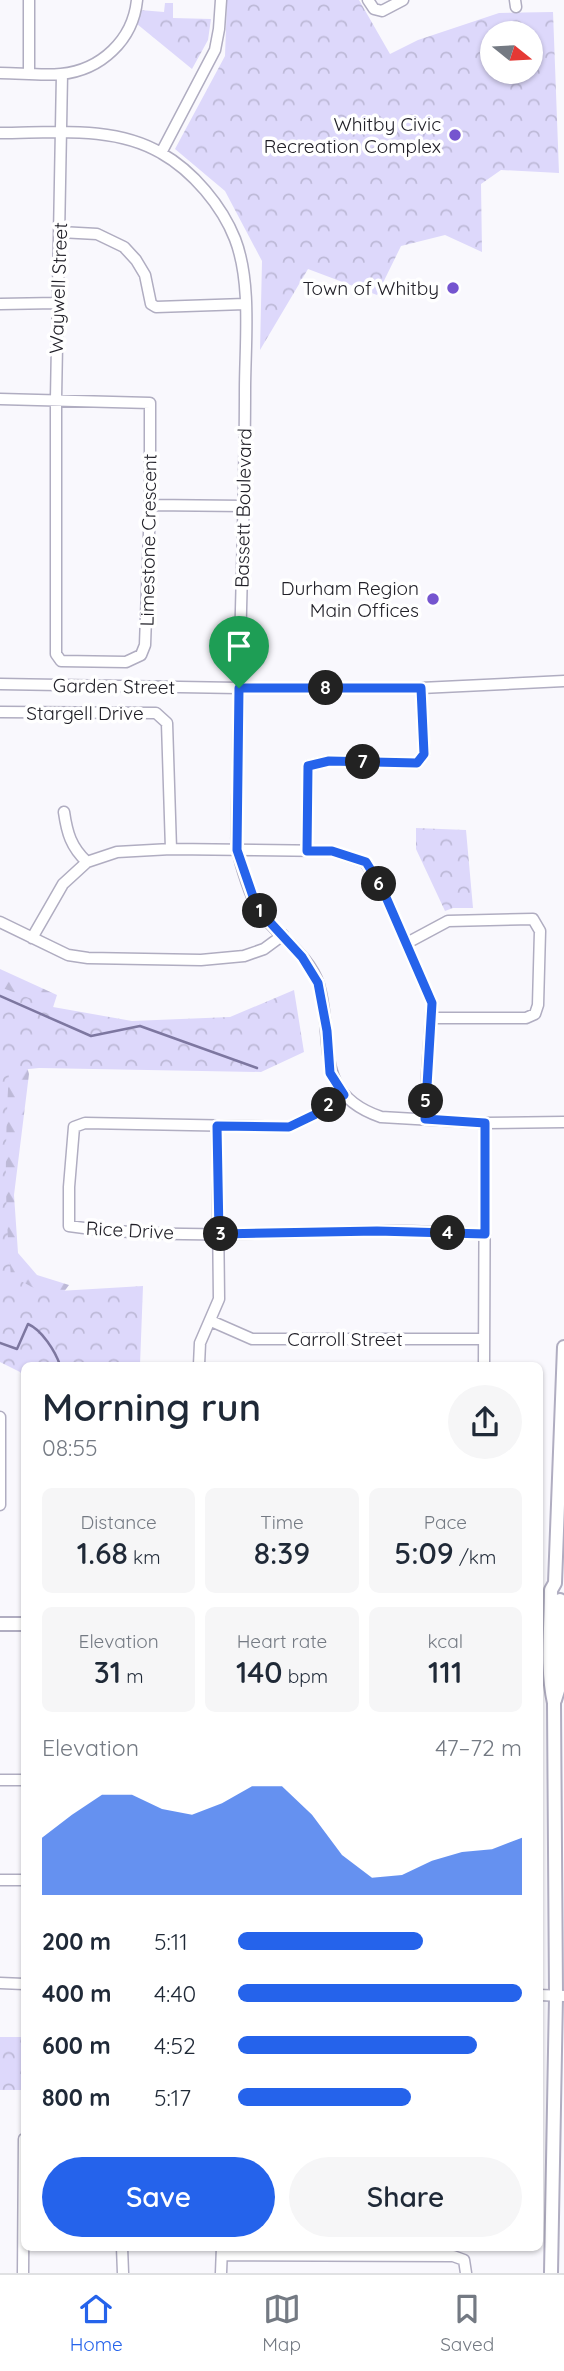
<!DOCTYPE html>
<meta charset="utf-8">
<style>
body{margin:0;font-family:Quicksand,sans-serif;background:#f6f6f7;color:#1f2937;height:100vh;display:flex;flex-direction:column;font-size:26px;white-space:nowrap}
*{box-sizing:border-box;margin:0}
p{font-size:23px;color:#747a83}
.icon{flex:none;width:38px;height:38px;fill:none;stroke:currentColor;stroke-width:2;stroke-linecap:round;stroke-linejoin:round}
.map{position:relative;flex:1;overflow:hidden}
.side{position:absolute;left:21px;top:1362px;width:522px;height:889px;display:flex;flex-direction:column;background:#fff;border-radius:10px;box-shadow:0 2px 5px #0004}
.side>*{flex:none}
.needle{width:46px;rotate:108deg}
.controls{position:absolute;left:480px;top:21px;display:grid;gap:14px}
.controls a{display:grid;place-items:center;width:63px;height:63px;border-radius:50%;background:#fff;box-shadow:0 2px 5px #0004;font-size:35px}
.pin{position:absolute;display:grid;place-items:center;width:60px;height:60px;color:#fff;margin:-72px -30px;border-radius:50% 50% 50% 0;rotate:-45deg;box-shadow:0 0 7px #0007}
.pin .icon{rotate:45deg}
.km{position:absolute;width:35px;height:35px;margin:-18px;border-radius:50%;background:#222;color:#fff;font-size:19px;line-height:35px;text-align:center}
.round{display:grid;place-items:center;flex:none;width:74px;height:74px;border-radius:37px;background:#f6f6f7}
.head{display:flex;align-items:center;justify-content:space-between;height:119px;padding:0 21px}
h1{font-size:38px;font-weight:600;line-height:52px}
.figures{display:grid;grid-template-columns:repeat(3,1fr);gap:10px;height:119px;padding:7px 21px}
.figures div{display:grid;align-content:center;border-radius:10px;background:#f6f6f7;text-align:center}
.figures b{font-size:30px;font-weight:600}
.figures small{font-size:19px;font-weight:400}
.figures p{font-size:19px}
.chart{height:196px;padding:14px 21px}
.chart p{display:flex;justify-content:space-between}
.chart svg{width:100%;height:126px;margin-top:7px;fill:#2563eb;opacity:.7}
.primary-button{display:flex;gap:14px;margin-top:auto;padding:14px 21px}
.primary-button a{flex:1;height:80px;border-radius:42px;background:#2563eb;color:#fff;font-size:28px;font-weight:600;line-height:80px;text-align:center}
.primary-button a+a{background:#f6f6f7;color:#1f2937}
ul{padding:0 21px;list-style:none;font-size:23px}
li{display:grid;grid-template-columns:112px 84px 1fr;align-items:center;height:52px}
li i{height:18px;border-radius:9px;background:#2563eb}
.menu{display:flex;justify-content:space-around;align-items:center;height:98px;border-top:2px solid #e0e1e3;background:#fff;font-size:19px;color:#747a83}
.menu a{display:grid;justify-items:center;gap:4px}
.menu .on{color:#2563eb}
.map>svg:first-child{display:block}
.forest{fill:url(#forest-firs)}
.park{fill:url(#park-crowns);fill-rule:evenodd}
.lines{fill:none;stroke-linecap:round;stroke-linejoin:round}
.stream{stroke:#7d77a0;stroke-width:2.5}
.minor-casing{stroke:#b0adc1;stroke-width:13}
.major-casing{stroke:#b0adc1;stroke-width:16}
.minor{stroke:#fff;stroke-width:10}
.major{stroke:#fff;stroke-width:12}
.route-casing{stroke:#fff;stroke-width:14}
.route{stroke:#2563eb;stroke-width:9}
.poi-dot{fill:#7555cf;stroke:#fff;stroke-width:2.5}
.labels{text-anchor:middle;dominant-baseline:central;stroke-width:7;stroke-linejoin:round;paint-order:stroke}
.poi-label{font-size:19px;fill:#212028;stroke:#fff;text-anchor:end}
.street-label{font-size:19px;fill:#212028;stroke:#fff}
</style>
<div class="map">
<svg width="564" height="2273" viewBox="0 0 564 2273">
<defs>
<pattern id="forest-firs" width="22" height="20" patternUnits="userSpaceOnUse" patternTransform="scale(1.75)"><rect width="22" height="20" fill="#ddd8fb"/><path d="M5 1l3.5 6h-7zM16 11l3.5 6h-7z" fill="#bdb9d7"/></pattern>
<pattern id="park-crowns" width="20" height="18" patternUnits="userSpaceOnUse" patternTransform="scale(1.75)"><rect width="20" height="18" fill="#ddd8fb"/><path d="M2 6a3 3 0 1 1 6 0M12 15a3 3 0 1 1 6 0" fill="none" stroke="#bdb9d7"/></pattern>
</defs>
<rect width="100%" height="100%" fill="#f9f8fd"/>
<path class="forest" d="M0 969 57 995 46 1029 20 1042 29 1074 14 1195 18 1253 37 1275 69 1285 52 1308 0 1314Z"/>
<path class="park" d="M227 0H359L390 54 418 40 499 13 553 12 559 173 501 170 481 184 482 252 445 235 401 246 377 295 308 269 260 350 262 261 225 191 175 149 225 56ZM492 33H530V72H492Z
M165 3H173V18L211 19 208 40 192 69 137 24 140 10 164 12Z
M416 828 466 830 473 908H453L445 911 416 849Z
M0 987 53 1007 132 1021 230 1017 294 990 304 1052 261 1072 39 1068 9 1071C5 1140 4 1207 11 1276L34 1288 59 1291 143 1286 140 1365H24V1378L20 1372 0 1362Z
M0 2037H24V2090H0Z"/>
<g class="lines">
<path class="stream" d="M0 996 91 1036 140 1026 257 1068
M0 1343 17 1349 28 1324C42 1330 55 1351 60 1365"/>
<g class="minor-casing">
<path id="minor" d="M29 0V74
M368 0 374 9 382 11 403 0
M515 0 516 7
M0 73C20 73 41 76 61 74 101 70 133 40 137 0
M0 133C52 133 114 125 161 153 193 171 222 206 235 239 252 283 245 344 245 390 245 514 239 638 238 761 238 782 237 802 237 822 237 832 235 843 238 852 241 867 251 898 258 909 276 936 309 953 319 985 335 1041 311 1093 381 1117L485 1123 564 1122
M161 153 215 50 219 29 221 0
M60 232 97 234 124 247 136 260 145 275 151 304 156 307 245 304
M0 304 57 303
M0 399 150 403V505L145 645 141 655 126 662 61 661 56 654V399L62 74
M150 505 245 506
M0 684 239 688H421L564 681
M0 712 156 713 167 723 171 849
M64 812C67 833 71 847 87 862
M307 851 308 766 329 761 417 763 424 754 421 688
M0 922 68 955 88 958 201 960 244 956 264 949 283 935
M32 938 63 884 87 862 117 852 171 849 332 851 365 862 382 888 432 1003 424 1119
M407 943 448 921 533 919 540 931 538 1005 535 1014 526 1018H432
M344 1095 314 1115 289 1127 85 1123 74 1127 69 1187V1226C170 1240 272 1232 373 1231 411 1230 448 1233 485 1234
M211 1321 252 1339H483
M199 1365 200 1343 219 1299 217 1126
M484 1365 485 1123
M0 1417V1505
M0 1780H24
M0 1880H24
M0 1983 24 1984
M539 1995 564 1996
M122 2247 123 2273
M222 2255 453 2256 464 2260 466 2273
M23 2273 24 2139
M221 2273 222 2247"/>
</g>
<g class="major-casing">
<path id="major" d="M0 1624H24
M555 1700 560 1684V1600
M551 2273 556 1996 554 1703C546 1667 551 1628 551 1590L555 1583 564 1347"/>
</g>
<use href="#minor" class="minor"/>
<use href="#major" class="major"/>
</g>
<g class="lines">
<g class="route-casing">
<path id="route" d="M239 688H421L424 754 417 763 329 761 308 766 307 851H332L366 862 382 888 432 1003 425 1119 485 1123V1234L377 1231 219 1234 217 1126 289 1127 314 1115 344 1095 330 1073 327 1031 318 983 302 957 257 908 237 850Z"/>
</g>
<use href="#route" class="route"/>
</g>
<g class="poi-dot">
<circle cx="455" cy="135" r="7"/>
<circle cx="453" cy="288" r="7"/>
<circle cx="433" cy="599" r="7"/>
</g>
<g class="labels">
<g class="poi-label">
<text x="441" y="124">Whitby Civic<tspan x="441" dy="22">Recreation Complex</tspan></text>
<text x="439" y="288">Town of Whitby</text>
<text x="419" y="588">Durham Region<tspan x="419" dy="22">Main Offices</tspan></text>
</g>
<g class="street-label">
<text transform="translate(58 288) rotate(-88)">Waywell Street</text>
<text transform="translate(243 508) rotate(-89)">Bassett Boulevard</text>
<text transform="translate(148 540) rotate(-89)">Limestone Crescent</text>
<text transform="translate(114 686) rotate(1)">Garden Street</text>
<text x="85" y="713">Stargell Drive</text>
<text transform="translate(130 1230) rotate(3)">Rice Drive</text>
<text x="345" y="1339">Carroll Street</text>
</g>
</g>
</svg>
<div class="controls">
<a><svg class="needle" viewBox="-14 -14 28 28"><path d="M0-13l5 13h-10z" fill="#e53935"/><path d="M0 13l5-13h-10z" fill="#747a83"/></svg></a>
</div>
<div class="pin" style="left:239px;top:688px;background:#1e9e55"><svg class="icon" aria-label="arrive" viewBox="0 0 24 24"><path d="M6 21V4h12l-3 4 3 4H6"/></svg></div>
<b class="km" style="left:260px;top:911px">1</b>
<b class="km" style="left:329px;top:1105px">2</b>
<b class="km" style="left:221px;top:1234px">3</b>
<b class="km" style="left:448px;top:1233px">4</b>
<b class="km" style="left:426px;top:1101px">5</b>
<b class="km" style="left:379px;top:884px">6</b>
<b class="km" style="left:363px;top:762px">7</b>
<b class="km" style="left:326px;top:688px">8</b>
<section class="side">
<div class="head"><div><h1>Morning run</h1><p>08:55</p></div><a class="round"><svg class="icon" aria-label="share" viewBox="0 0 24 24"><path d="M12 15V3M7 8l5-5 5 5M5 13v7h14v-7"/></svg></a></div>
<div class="figures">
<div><p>Distance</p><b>1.68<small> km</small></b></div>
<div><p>Time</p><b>8:39</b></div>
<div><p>Pace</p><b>5:09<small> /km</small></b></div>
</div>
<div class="figures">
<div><p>Elevation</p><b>31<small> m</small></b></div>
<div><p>Heart rate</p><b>140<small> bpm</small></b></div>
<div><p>kcal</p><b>111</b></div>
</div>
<div class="chart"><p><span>Elevation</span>47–72 m</p>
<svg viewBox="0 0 160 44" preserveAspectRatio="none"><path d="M0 44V24L10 16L20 9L30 9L40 14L50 16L60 12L70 6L80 6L90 16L100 30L110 38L120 37L130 32L140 29L150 28L160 24V44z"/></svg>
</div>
<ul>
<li><b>200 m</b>5:11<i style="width:65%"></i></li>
<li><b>400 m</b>4:40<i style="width:100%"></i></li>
<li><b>600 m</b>4:52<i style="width:84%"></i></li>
<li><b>800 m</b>5:17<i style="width:61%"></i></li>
</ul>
<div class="primary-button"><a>Save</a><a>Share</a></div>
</section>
</div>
<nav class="menu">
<a class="on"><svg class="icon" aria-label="home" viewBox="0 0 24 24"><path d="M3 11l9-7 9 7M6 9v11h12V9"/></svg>Home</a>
<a><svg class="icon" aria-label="map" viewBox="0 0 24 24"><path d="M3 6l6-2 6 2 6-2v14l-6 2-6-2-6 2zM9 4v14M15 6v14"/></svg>Map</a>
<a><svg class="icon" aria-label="saved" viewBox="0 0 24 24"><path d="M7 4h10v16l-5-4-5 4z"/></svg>Saved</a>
</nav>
